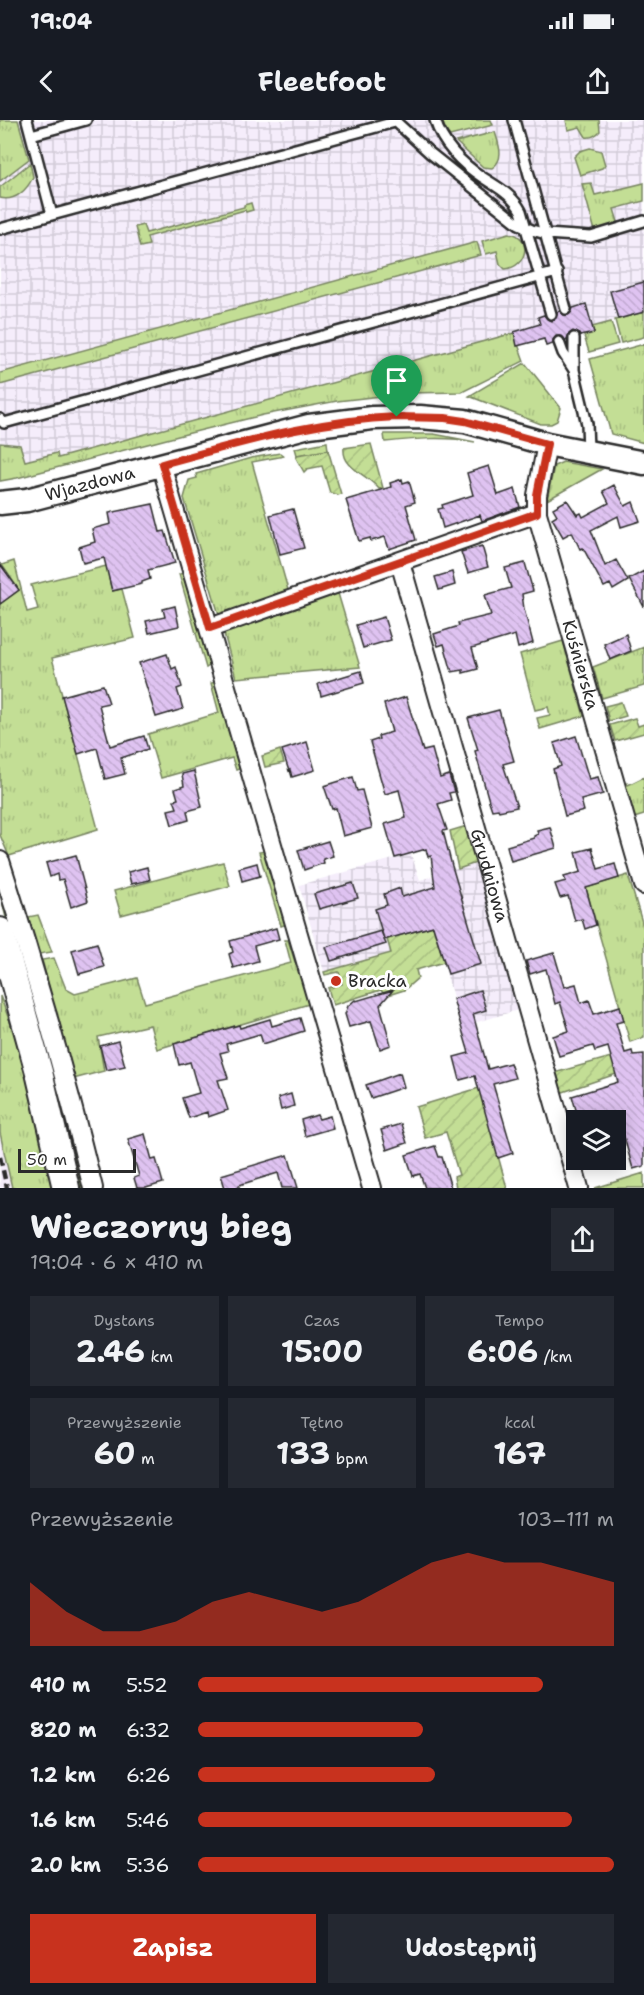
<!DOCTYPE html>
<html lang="pl">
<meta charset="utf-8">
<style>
body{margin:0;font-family:"Shantell Sans",sans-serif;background:#242831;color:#f1f3f6;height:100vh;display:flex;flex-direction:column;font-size:22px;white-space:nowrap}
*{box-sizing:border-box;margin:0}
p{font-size:20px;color:#9ea1a6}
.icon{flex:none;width:33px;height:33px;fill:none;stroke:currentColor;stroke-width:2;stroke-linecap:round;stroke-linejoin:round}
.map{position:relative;height:1068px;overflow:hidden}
.details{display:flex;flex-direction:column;background:#171b24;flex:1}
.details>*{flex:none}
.controls{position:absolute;left:566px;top:990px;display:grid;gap:12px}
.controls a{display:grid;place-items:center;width:60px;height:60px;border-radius:0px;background:#171b24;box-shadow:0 3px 15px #0003;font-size:30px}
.scale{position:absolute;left:18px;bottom:15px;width:118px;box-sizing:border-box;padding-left:6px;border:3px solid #2b2b2b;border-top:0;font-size:16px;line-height:21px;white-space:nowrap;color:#2b2b2b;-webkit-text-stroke:4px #fff;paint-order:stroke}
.pin{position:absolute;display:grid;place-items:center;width:51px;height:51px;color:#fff;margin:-62px -26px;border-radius:50% 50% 50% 0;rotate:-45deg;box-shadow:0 0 6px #0007}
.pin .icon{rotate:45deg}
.round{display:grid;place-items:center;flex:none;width:63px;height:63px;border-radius:0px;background:#242831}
.head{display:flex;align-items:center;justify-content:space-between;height:102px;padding:0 30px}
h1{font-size:33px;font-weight:700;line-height:45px}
.stats{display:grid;grid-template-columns:repeat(3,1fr);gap:9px;height:102px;padding:6px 30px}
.stats div{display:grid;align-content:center;border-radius:0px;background:#242831;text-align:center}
.stats b{font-size:30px;font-weight:700}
.stats small{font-size:16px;font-weight:400}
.stats p{font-size:16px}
.chart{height:168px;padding:12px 30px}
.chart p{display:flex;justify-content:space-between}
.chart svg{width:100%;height:108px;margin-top:6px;fill:#c8321e;opacity:.7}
.action{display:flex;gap:12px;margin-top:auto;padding:12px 30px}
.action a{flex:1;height:69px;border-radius:0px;background:#c8321e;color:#fff;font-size:24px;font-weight:700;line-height:69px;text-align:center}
.action a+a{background:#242831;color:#f1f3f6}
ul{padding:0 30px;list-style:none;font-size:20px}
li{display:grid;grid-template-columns:96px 72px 1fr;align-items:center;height:45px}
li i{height:15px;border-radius:8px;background:#c8321e}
.status{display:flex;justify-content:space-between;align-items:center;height:42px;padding:0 30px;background:#171b24;direction:ltr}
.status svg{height:16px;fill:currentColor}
header{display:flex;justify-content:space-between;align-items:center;height:78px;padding:0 30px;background:#171b24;font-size:27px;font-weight:700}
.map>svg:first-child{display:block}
.built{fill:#f5edfb}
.industrial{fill:url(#industrial-grid)}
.grass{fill:url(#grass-tufts);stroke:#778460;stroke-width:1.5}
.garden{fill:url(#garden-furrows);stroke:#778460;stroke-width:1.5}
.building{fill:url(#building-back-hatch);stroke:#2b2b2b;stroke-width:1.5}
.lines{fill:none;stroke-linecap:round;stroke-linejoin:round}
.service-casing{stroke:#2b2b2b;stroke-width:14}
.minor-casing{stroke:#2b2b2b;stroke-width:22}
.tertiary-casing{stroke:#2b2b2b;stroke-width:27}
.secondary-casing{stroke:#2b2b2b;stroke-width:30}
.service{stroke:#fff;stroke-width:9}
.minor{stroke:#fff;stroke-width:18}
.tertiary{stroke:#fff;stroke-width:22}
.secondary{stroke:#fff;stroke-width:26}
.rail{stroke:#2b2b2b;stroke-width:4.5;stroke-dasharray:9 4.5;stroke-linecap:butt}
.route-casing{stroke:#fff;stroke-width:12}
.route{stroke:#c8321e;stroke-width:8}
.poi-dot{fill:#c8321e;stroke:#fff;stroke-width:2}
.labels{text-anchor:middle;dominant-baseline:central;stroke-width:6;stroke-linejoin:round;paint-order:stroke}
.street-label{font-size:18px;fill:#2b2b2b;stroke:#fff}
.poi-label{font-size:18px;fill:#2b2b2b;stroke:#fff;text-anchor:start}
</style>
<div class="status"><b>19:04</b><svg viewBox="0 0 49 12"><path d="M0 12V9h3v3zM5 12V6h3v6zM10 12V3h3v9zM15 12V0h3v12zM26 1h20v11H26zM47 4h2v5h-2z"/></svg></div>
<header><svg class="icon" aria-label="back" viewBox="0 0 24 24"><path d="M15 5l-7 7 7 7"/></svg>Fleetfoot<svg class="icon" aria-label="share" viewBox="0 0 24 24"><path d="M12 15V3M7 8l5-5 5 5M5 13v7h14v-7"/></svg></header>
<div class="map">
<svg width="644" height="1068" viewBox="0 0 644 1068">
<defs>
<pattern id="industrial-grid" width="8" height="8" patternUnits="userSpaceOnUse" patternTransform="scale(1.5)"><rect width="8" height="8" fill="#f5edfb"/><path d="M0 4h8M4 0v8" fill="none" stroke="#d2cbd7"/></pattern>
<pattern id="grass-tufts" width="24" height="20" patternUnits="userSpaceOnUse" patternTransform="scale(1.5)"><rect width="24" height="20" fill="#c3de95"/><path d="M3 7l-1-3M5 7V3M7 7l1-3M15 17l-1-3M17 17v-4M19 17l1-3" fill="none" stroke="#a8bf81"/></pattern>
<pattern id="garden-furrows" width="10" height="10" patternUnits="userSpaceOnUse" patternTransform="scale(1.5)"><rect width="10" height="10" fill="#c3de95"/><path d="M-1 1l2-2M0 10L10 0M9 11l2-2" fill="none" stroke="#a8bf81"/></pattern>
<pattern id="building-back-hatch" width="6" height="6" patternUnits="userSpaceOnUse" patternTransform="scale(1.5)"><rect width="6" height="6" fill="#dfc3f1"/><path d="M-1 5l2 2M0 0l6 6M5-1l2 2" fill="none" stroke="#c0a8cf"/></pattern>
</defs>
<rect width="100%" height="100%" fill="#fff"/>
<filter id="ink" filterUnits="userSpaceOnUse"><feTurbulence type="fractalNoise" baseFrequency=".0167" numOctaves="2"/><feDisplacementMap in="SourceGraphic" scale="12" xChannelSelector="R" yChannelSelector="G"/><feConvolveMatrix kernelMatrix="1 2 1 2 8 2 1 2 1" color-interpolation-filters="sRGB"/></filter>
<g filter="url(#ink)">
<path class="built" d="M0 1013 12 1068H0Z"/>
<path class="industrial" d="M0 0H644V192L593 207 594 213 546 226 544 219 542 220 0 356Z
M411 734 420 760 479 742 521 889 461 907 437 819 324 852 299 765Z"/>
<path class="grass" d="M0 0H18L29 39 0 61Z
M442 0H491L493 5 450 16 446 11Z
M566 0H599L600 11C597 15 591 18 586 17L580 7 568 10Z
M495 12C499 25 505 39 492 48L483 47 456 22Z
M590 28 601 31 605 45 602 48 580 55 574 37 580 31Z
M30 43 33 57C27 70 15 82 0 78V67Z
M591 63 595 75 644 63V81L614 89 618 102 614 106 595 111 582 64Z
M251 83 253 90 246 92 245 90 147 117 149 125 140 127 135 107 143 105 146 113 244 87V85Z
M509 113C533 116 528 147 505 149L500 144 497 131 486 134 482 121Z
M477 122 481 135 0 265V253Z
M644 192V217L621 223 615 200Z
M611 202 618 224 589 232 584 216 594 213 592 207Z
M514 213 524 241 462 272 408 273 337 281 263 295 186 314 17 358 0 361V323L20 325 25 341 57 333 58 338Z
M644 224V323L611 314 590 239Z
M525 243 561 288 557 301 551 304H541L469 276Z
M384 314H434L475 322C445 316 415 319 385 322Z
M327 322 328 330 297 335 295 328Z
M280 333 284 336 252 342 290 477 220 498 184 378 189 360 197 358 196 354 251 338Z
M563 342 602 349 547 380 554 346Z
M14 441 27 492 38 489 31 465 122 442 109 459 112 471 122 469 135 518 52 538 98 709 9 736 0 715V484L19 470 2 445Z
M186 453 212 544 206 548 179 454Z
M337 470 360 547 236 558 223 510Z
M563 521 584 596 540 609 537 598 550 595 548 587 535 590 520 534Z
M644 527V566L602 578 593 547Z
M217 562 242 648 236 650 232 638 161 658 148 614 219 593 211 563Z
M644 657V695L634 698 625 671 627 670 625 664 627 663 628 665Z
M265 731 287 804 281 806 259 732Z
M223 742 230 766 121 795 114 771Z
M628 755 644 809V917L630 922 586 768Z
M0 760 20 816 86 1068H78C62 994 42 922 22 849 14 819 0 790 0 760Z
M38 795 52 832 39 834 28 797Z
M285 820H288L295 842H297L309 884 157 929 150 905 98 917 104 951 73 959 42 840 54 838 66 869 75 874 137 858 145 883 291 843Z
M0 876 20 928 56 1068H12L0 1013Z
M644 1053V1068H595Z"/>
<path class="garden" d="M371 324 383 368 379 369C367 354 342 348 344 328Z
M328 330 341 374 338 375 330 373 322 346 307 349 304 352 296 338 297 335Z
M621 582 626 596 609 601 605 586Z
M635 598 638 606 644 604V613L615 621 610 605Z
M280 630 284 643 265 647 262 636Z
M470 705 479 742 458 749 450 711Z
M433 806 444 842 416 850 418 858 404 870 385 876 381 870 333 885 328 868 342 864 339 852 325 855 324 852 391 833 387 819Z
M611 937 637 947 560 973 554 953Z
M479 968 507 1068H456L454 1057 459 1055 446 1012 425 1018 416 987Z"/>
<path class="building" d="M644 162V192L618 199 610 171Z
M586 184 594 213 580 216 578 213 573 211 569 214 566 221 563 217 556 216 553 220V224L546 226 544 219 517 226 514 212 540 204 538 197 544 195 547 199 552 201 556 198 557 192 560 191 564 195H568L572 191 573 188Z
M489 346 498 375 515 369 520 387 482 401 480 395 443 408 438 389 443 388 442 385 473 375 467 353Z
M402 359 403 363 409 361 415 382 406 385 416 420 389 429 385 417 371 421 370 418 359 421 346 380 391 367 390 363Z
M614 365 625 386 633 382 640 401 621 407 618 396 591 410 605 446 616 440 628 461 613 470 610 464 604 467 583 428 580 429 572 412 563 417 552 398 557 395 553 388 567 380 577 395 581 393 583 397 609 383 603 371Z
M153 384 160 412 165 411 175 443 148 450 150 459 142 462V464L112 471 104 438 83 443 79 427 95 422 92 409 111 404 109 393Z
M293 389 304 428 280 434 270 395Z
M482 426 488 447 468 453 461 432Z
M525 443 533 471 522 474 524 489 533 523 518 528 515 515 472 528 478 549 463 553V550L452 552 444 524 438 526 434 514 459 506 458 503 491 495 485 475 511 468 505 448Z
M0 444 19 470 0 484Z
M644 451V487L629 459Z
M452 452 455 465 439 470 435 457Z
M175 486 179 506 149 513 146 501 165 497 163 489Z
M384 497 391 520 363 528 356 505Z
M626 514 631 531 610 540 604 524Z
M167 534 172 549 176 547 182 567 177 569 183 589 156 597 139 543Z
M361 551 364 563 321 576 318 564Z
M103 565 109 583 99 585 110 626 144 616 148 629 121 638 125 654 105 659 97 628 78 634 62 576Z
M406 577 423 631 432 629 440 658 449 655 454 672 449 673 451 680 438 684 447 710 443 711 452 746 481 844 448 854 433 806 384 820 386 824 331 841 326 827 381 811 384 819 375 789 387 785 384 774 400 768 402 777 435 767 431 736 428 737 426 729 395 738 385 704 406 698 399 670 385 674 370 622 379 619 378 616 392 612 384 584Z
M499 590 514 641 503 644 517 687 499 691 498 689 492 690 489 681 475 631 478 630 468 598Z
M576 616 589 659 598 657 603 674 581 680 584 691 565 696 553 649 561 646 554 623Z
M307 622 315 650 292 657 290 650 289 651 282 630Z
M194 651 202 687 187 691 189 700 172 705 168 690 177 688 174 680 178 679 175 669 184 666 182 654Z
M353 657 357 671 362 670 372 708 343 716 336 688 332 689 324 666Z
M550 707 556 728 511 741 507 726 534 718V716L538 714 537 710Z
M328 721 333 736 323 739 324 743 304 750 298 730Z
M592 728 598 749 615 744 619 758 586 768 596 805 585 809 582 799 575 801 568 776 560 778 555 764 566 761 564 757 581 752 576 732Z
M76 735 88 781 71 787 63 759 58 760 57 754 50 757 46 743Z
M257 743 260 756 242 761 239 748Z
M147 747 150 760 131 764 128 752Z
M353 763 358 778 319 789 314 774Z
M276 808 279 819 254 826 258 841 233 848 229 834 233 832 230 821Z
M97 823 104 847 79 854 72 830Z
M554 833 564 867 576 864 581 883 589 880 594 894 620 886 624 901 616 903 625 933 632 931 633 935 644 934V1046L633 1049 623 1013 615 1015V1000H579L572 976 618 962 608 927 595 931 593 926 559 936 553 916 569 911 560 882 555 884 546 849 530 854 526 841Z
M393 870 380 885 391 925 380 929 371 901 349 907 345 894 348 886 355 880 356 881Z
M480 870 486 890 473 894 488 949 510 943 515 958 493 964 513 1033 498 1038 475 956 460 960 454 937 469 933 453 879Z
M300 898 304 911 263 924 260 914 226 924 228 931 220 933 228 958 218 960 228 990 208 997 207 992 189 998 182 978 199 973 190 942 179 945 174 924 239 905 240 908 270 899 272 906Z
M118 921 125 946 106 950 100 926Z
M400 953 404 967 371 978 366 965Z
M291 974 294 986 281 990 278 978Z
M317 995 319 999 330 996 333 1008 305 1016 301 1000Z
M401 1004 407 1023 387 1030 381 1010Z
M145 1014 152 1040 156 1039 163 1063 146 1068H137L134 1058 139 1056 128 1019Z
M435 1026 439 1037H442L451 1068H425L420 1054 413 1056 406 1035Z
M288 1035 298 1068H282L278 1053 239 1065V1068H225L221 1055Z"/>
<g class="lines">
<g class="service-casing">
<path id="service" d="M27 0 52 95
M394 0 430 33 480 73 519 104 532 110 546 114 591 117 644 101
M435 0C442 24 462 44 482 57 497 67 512 74 521 91L551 194
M514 0 566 189
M31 15 86 0
M0 109 395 2
M574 218V250L587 304 588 330
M559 222 563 233 574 250
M0 299 4 303 557 152"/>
</g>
<g class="minor-casing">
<g id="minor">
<path id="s1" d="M547 324 537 375V393L644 765"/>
<path d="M161 344 372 1068"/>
<path id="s2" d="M400 442 579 1068"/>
<path d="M210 508 537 393"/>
<path d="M0 741C35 849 66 958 93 1068"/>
</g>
</g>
<g class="tertiary-casing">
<g id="tertiary">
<path id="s3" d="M0 383 27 380 309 306 372 298 420 297 465 301 547 324 644 343"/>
</g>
</g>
<g class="secondary-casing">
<path id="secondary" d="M0 811 39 952 66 1068"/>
</g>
<use href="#service" class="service"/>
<use href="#minor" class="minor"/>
<use href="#tertiary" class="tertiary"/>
<use href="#secondary" class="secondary"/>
<path class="rail" d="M0 1037 7 1068"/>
</g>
</g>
<g class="lines" filter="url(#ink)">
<g class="route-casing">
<path id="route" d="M397 297 445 298 465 301 547 324 537 375V393L210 508 162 344C241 323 315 300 397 297Z"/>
</g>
<use href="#route" class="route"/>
</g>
<circle class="poi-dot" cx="336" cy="861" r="6"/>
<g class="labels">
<g class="street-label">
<text stroke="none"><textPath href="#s3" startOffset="92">Wjazdowa</textPath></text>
<text stroke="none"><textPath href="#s1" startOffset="228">Kuśnierska</textPath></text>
<text stroke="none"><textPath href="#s2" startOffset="326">Grudniowa</textPath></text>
</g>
<g class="poi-label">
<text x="348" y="861">Bracka</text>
</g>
</g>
</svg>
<div class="controls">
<a><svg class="icon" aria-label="layers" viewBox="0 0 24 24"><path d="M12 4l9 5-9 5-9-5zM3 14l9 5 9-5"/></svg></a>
</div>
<div class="scale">50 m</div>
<div class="pin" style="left:397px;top:297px;background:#1e9e55"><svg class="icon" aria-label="arrive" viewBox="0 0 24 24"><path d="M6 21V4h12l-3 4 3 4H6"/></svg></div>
</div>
<section class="details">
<div class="head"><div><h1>Wieczorny bieg</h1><p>19:04 · 6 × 410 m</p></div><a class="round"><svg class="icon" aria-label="share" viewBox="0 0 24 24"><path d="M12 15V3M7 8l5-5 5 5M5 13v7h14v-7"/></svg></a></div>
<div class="stats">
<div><p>Dystans</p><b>2.46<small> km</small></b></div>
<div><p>Czas</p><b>15:00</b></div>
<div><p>Tempo</p><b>6:06<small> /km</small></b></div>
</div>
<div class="stats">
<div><p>Przewyższenie</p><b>60<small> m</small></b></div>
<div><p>Tętno</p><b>133<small> bpm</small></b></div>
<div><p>kcal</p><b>167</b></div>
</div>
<div class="chart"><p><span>Przewyższenie</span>103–111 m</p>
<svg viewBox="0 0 160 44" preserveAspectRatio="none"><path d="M0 44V18L10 30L20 38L30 38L40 34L50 26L60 22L70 26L80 30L90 26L100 18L110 10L120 6L130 10L140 10L150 14L160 18V44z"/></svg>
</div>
<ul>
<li><b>410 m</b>5:52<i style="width:83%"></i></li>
<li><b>820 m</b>6:32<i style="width:54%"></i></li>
<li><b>1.2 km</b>6:26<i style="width:57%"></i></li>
<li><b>1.6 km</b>5:46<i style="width:90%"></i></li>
<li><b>2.0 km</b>5:36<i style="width:100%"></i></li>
</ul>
<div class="action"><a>Zapisz</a><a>Udostępnij</a></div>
</section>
